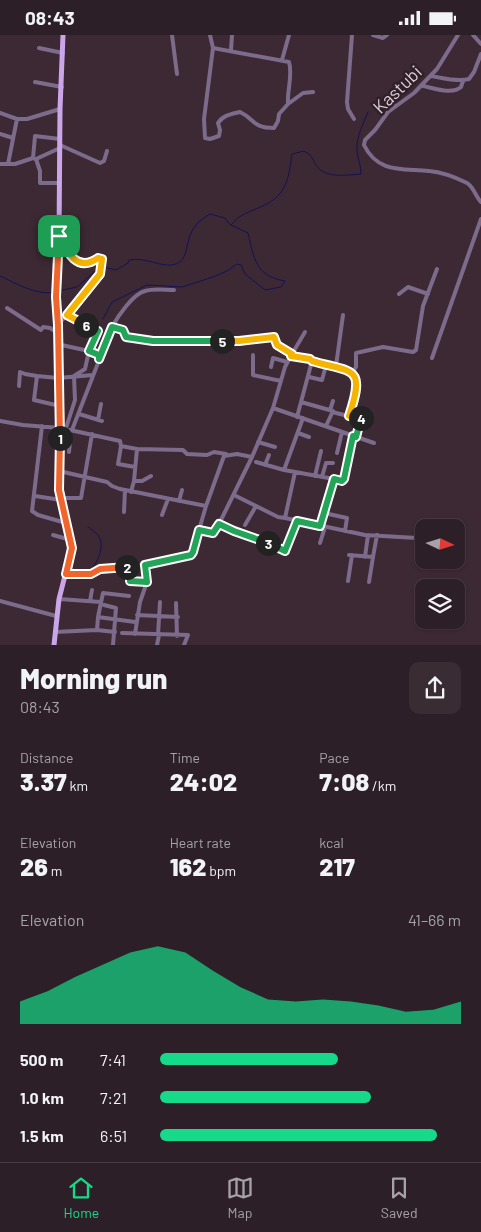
<!DOCTYPE html>
<meta charset="utf-8">
<style>
body{margin:0;font-family:Barlow,sans-serif;background:#392c33;color:#f1f3f6;height:100vh;display:flex;flex-direction:column;font-size:19px;white-space:nowrap}
*{box-sizing:border-box;margin:0}
p{font-size:16px;color:#a7a2a7}
.icon{flex:none;width:28px;height:28px;fill:none;stroke:currentColor;stroke-width:2;stroke-linecap:round;stroke-linejoin:round}
.map{position:relative;height:610px;overflow:hidden}
.drawer{display:flex;flex-direction:column;background:#2d1f27;flex:1}
.drawer>*{flex:none}
.needle{width:32px;rotate:94deg}
.tools{position:absolute;left:415px;top:484px;display:grid;gap:10px}
.tools a{display:grid;place-items:center;width:50px;height:50px;border-radius:10px;background:#2d1f27;box-shadow:0 1px 4px #0004,0 0 0 1px #483d44;font-size:25px}
.pin{position:absolute;display:grid;place-items:center;width:42px;height:42px;color:#fff;margin:-21px;border-radius:10px;box-shadow:0 2px 8px #0006}
.km{position:absolute;width:25px;height:25px;margin:-12px;border-radius:50%;background:#222;color:#fff;font-size:14px;line-height:25px;text-align:center}
.round{display:grid;place-items:center;flex:none;width:52px;height:52px;border-radius:10px;background:#392c33}
.head{display:flex;align-items:center;justify-content:space-between;height:85px;padding:0 20px}
h1{font-size:28px;font-weight:800;line-height:38px}
.figures{display:grid;grid-template-columns:repeat(3,1fr);gap:8px;height:85px;padding:5px 20px}
.figures div{display:grid;align-content:center}
.figures b{font-size:25px;font-weight:800}
.figures small{font-size:14px;font-weight:400}
.figures p{font-size:14px}
.chart{height:140px;padding:10px 20px}
.chart p{display:flex;justify-content:space-between}
.chart svg{width:100%;height:90px;margin-top:5px;fill:#16d989;opacity:.7}
ul{padding:0 20px;list-style:none;font-size:16px}
li{display:grid;grid-template-columns:80px 60px 1fr;align-items:center;height:38px}
li i{height:12px;border-radius:6px;background:#16d989}
.status{display:flex;justify-content:space-between;align-items:center;height:35px;padding:0 25px;background:#2d1f27;direction:ltr}
.status svg{height:14px;fill:currentColor}
.menu{display:flex;justify-content:space-around;align-items:center;height:70px;border-top:1px solid #483d44;background:#2d1f27;font-size:14px;color:#a7a2a7}
.menu a{display:grid;justify-items:center;gap:2px}
.menu .selected{color:#16d989}
.map>svg:first-child{display:block}
.lines{fill:none;stroke-linecap:round;stroke-linejoin:round}
.stream{stroke:#141257;stroke-width:1}
.minor{stroke:#7d6b8c;stroke-width:4}
.major{stroke:#caa6e9;stroke-width:5}
.split-1-casing{stroke:#fff;stroke-width:10}
.split-2-casing{stroke:#fff;stroke-width:10}
.split-3-casing{stroke:#fff;stroke-width:10}
.split-4-casing{stroke:#fff;stroke-width:10}
.split-5-casing{stroke:#fff;stroke-width:10}
.split-6-casing{stroke:#fff;stroke-width:10}
.split-7-casing{stroke:#fff;stroke-width:10}
.split-1{stroke:#f0652b;stroke-width:6}
.split-2{stroke:#f0652b;stroke-width:6}
.split-3{stroke:#22a559;stroke-width:6}
.split-4{stroke:#22a559;stroke-width:6}
.split-5{stroke:#f5b400;stroke-width:6}
.split-6{stroke:#22a559;stroke-width:6}
.split-7{stroke:#f5b400;stroke-width:6}
.labels{text-anchor:middle;dominant-baseline:central;stroke-width:5;stroke-linejoin:round;paint-order:stroke}
.street-label{font-size:18px;fill:#dcd0d7;stroke:#311f2a}
</style>
<div class="status"><b>08:43</b><svg viewBox="0 0 49 12"><path d="M0 12V9h3v3zM5 12V6h3v6zM10 12V3h3v9zM15 12V0h3v12zM26 1h20v11H26zM47 4h2v5h-2z"/></svg></div>
<div class="map">
<svg width="481" height="610" viewBox="0 0 481 610">
<rect width="100%" height="100%" fill="#3c2934"/>
<g class="lines">
<path class="stream" d="M103 232 116 235 128 228 129 225C145 221 163 234 176 229 188 225 186 208 191 198 195 189 202 184 210 179L225 183 230 190
M0 241C16 248 36 261 55 257
M58 256 77 252 99 233
M103 284 112 267 147 250 182 252 213 242 227 236 237 229 241 230 245 239 265 255 281 252 285 246C255 241 254 223 248 198L231 190C239 180 245 179 256 174 286 162 288 148 292 119L304 116C313 121 311 122 316 130 325 144 346 140 361 139 361 131 358 124 357 116 356 102 363 89 368 77
M88 492C91 494 95 497 98 500 106 512 97 528 89 538"/>
<path class="minor" d="M172 0 177 39
M210 0 213 13 289 27C293 40 287 55 288 69L303 58 313 57
M352 0 347 67 348 74 354 84
M373 0 383 3 387 0
M458 0 437 34 414 58 388 77 375 95 365 105 364 110C378 139 404 133 429 136 441 137 457 143 467 148 474 152 475 161 481 167
M473 0 481 9
M39 13 63 18
M213 13 204 84 205 103 210 104 219 101 220 95 218 88C223 80 232 79 240 77 255 84 252 93 274 93L278 86 279 79 288 69
M231 15 232 0
M282 25 289 0
M431 41C443 43 457 47 469 44L474 37 481 19
M35 47 62 52
M423 51C434 53 452 60 461 52L463 46
M386 64 396 71
M0 78 17 84
M0 99 13 103
M60 110 100 128 104 126 107 116
M36 124 60 113
M0 129H15L33 123
M8 129 17 84H27L60 74
M60 148H40V136L36 124 33 123 35 101 60 104
M399 259 408 252 428 259
M7 273 41 295 43 292 50 293 58 298
M67 280 98 296 89 316 85 334 74 341 75 365 66 393 70 407 69 417
M58 290 99 241 103 226 101 224C96 224 93 229 87 229 72 229 65 213 59 202
M112 292C118 281 133 259 145 256 154 253 165 255 174 255
M57 309 98 318 99 321
M292 319 305 297
M253 320V340L281 346
M291 321 310 323 312 326 297 382
M432 323 481 184
M312 326C328 331 359 330 357 354 357 363 352 372 349 381
M336 331 343 280
M271 332 273 323 287 327
M352 338 356 332V318L383 312 413 317 416 315 423 271 437 234
M309 342 322 345 325 334 330 330
M19 351 20 337 25 339 37 341
M301 367 333 376 326 391
M60 371 34 365 37 341 58 343 93 340
M330 375 333 366
M332 377 369 386
M79 379 102 386
M98 385 101 369
M0 386 23 390 60 393
M42 391 32 476 38 480 66 488
M70 395 120 406 121 411 137 414
M72 395 112 292 123 295 126 302 153 306 178 307 239 306 275 302 277 310 292 319 285 332 273 373
M298 398 309 402
M356 402 362 384
M258 407 275 412
M121 411 118 429 135 432
M337 418 342 397
M252 422 273 373 374 408
M256 427 284 435 334 444 320 491
M265 430 269 420
M284 435 303 383
M59 436 107 447 112 451 120 454 206 471
M315 441 321 416
M322 442 326 428H333
M334 444 342 446 344 444 353 401
M134 446H142L151 441
M131 457 134 446 137 414 183 415 187 419 207 420 214 417 226 419
M234 460 278 482 285 483 365 500 417 503 424 511
M35 461 61 465 66 463H81L92 399
M179 466 182 455
M124 477 125 455
M324 478 347 483 345 496
M162 480 168 464
M285 483 295 437
M219 489C240 500 263 506 284 516L297 486
M245 490 256 471
M53 500 71 505
M320 508 325 492
M349 520 373 522 369 547
M365 522 368 500
M373 522 377 500
M130 532V547H147
M66 539H91L100 534 145 530 191 520 199 495 213 498 219 489 252 422 237 419 224 421 206 471 199 495
M348 546 352 520
M129 561 103 558 98 582 135 587
M59 564 101 567
M0 566 56 581
M90 566 92 555
M176 568 177 601
M104 570 116 573 113 610
M137 580 178 582
M97 595 98 582
M55 597 97 595 115 597
M122 598 188 600 184 610
M135 599 140 567 147 547 145 530
M158 600 160 567
M157 610 159 600"/>
<path class="major" d="M54 610 59 564 72 513 59 452 61 396 56 246 59 204 60 74 63 0"/>
</g>
<g class="lines">
<g class="split-1-casing">
<path id="split-1" d="M59 201 56 262 58 290 60 403"/>
</g>
<g class="split-2-casing">
<path id="split-2" d="M60 403 59 455 72 513 66 539H91L100 534 127 532"/>
</g>
<g class="split-3-casing">
<path id="split-3" d="M127 532H130V546L147 547 145 530 191 520 193 517 199 495 213 498 219 489 234 496 268 508"/>
</g>
<g class="split-4-casing">
<path id="split-4" d="M268 508 285 516 297 486 320 491 334 444 342 446 344 444 353 401 356 402 361 383"/>
</g>
<g class="split-5-casing">
<path id="split-5" d="M222 306H239L274 302 277 310 292 319 291 321 310 324 312 326C353 338 366 330 349 381L361 383"/>
</g>
<g class="split-6-casing">
<path id="split-6" d="M86 290 98 296 89 316 99 320V324L112 292 123 295 126 302 153 306H222"/>
</g>
<g class="split-7-casing">
<path id="split-7" d="M59 201C67 217 77 238 98 223L102 224 100 239 67 280 86 290"/>
</g>
<use href="#split-1" class="split-1"/>
<use href="#split-2" class="split-2"/>
<use href="#split-3" class="split-3"/>
<use href="#split-4" class="split-4"/>
<use href="#split-5" class="split-5"/>
<use href="#split-6" class="split-6"/>
<use href="#split-7" class="split-7"/>
</g>
<g class="labels">
<g class="street-label">
<text transform="translate(397 54) rotate(-44)">Kastubi</text>
</g>
</g>
</svg>
<div class="tools">
<a><svg class="needle" viewBox="-14 -14 28 28"><path d="M0-13l5 13h-10z" fill="#e53935"/><path d="M0 13l5-13h-10z" fill="#a7a2a7"/></svg></a>
<a><svg class="icon" aria-label="layers" viewBox="0 0 24 24"><path d="M12 4l9 5-9 5-9-5zM3 14l9 5 9-5"/></svg></a>
</div>
<div class="pin" style="left:59px;top:201px;background:#1e9e55"><svg class="icon" aria-label="arrive" viewBox="0 0 24 24"><path d="M6 21V4h12l-3 4 3 4H6"/></svg></div>
<b class="km" style="left:60px;top:403px">1</b>
<b class="km" style="left:127px;top:532px">2</b>
<b class="km" style="left:268px;top:508px">3</b>
<b class="km" style="left:361px;top:383px">4</b>
<b class="km" style="left:222px;top:306px">5</b>
<b class="km" style="left:86px;top:290px">6</b>
</div>
<section class="drawer">
<div class="head"><div><h1>Morning run</h1><p>08:43</p></div><a class="round"><svg class="icon" aria-label="share" viewBox="0 0 24 24"><path d="M12 15V3M7 8l5-5 5 5M5 13v7h14v-7"/></svg></a></div>
<div class="figures">
<div><p>Distance</p><b>3.37<small> km</small></b></div>
<div><p>Time</p><b>24:02</b></div>
<div><p>Pace</p><b>7:08<small> /km</small></b></div>
</div>
<div class="figures">
<div><p>Elevation</p><b>26<small> m</small></b></div>
<div><p>Heart rate</p><b>162<small> bpm</small></b></div>
<div><p>kcal</p><b>217</b></div>
</div>
<div class="chart"><p><span>Elevation</span>41–66 m</p>
<svg viewBox="0 0 160 44" preserveAspectRatio="none"><path d="M0 44V33L10 28L20 21L30 15L40 9L50 6L60 9L70 18L80 26L90 32L100 33L110 32L120 33L130 35L140 38L150 37L160 33V44z"/></svg>
</div>
<ul>
<li><b>500 m</b>7:41<i style="width:59%"></i></li>
<li><b>1.0 km</b>7:21<i style="width:70%"></i></li>
<li><b>1.5 km</b>6:51<i style="width:92%"></i></li>
</ul>
</section>
<nav class="menu">
<a class="selected"><svg class="icon" aria-label="home" viewBox="0 0 24 24"><path d="M3 11l9-7 9 7M6 9v11h12V9"/></svg>Home</a>
<a><svg class="icon" aria-label="map" viewBox="0 0 24 24"><path d="M3 6l6-2 6 2 6-2v14l-6 2-6-2-6 2zM9 4v14M15 6v14"/></svg>Map</a>
<a><svg class="icon" aria-label="saved" viewBox="0 0 24 24"><path d="M7 4h10v16l-5-4-5 4z"/></svg>Saved</a>
</nav>
